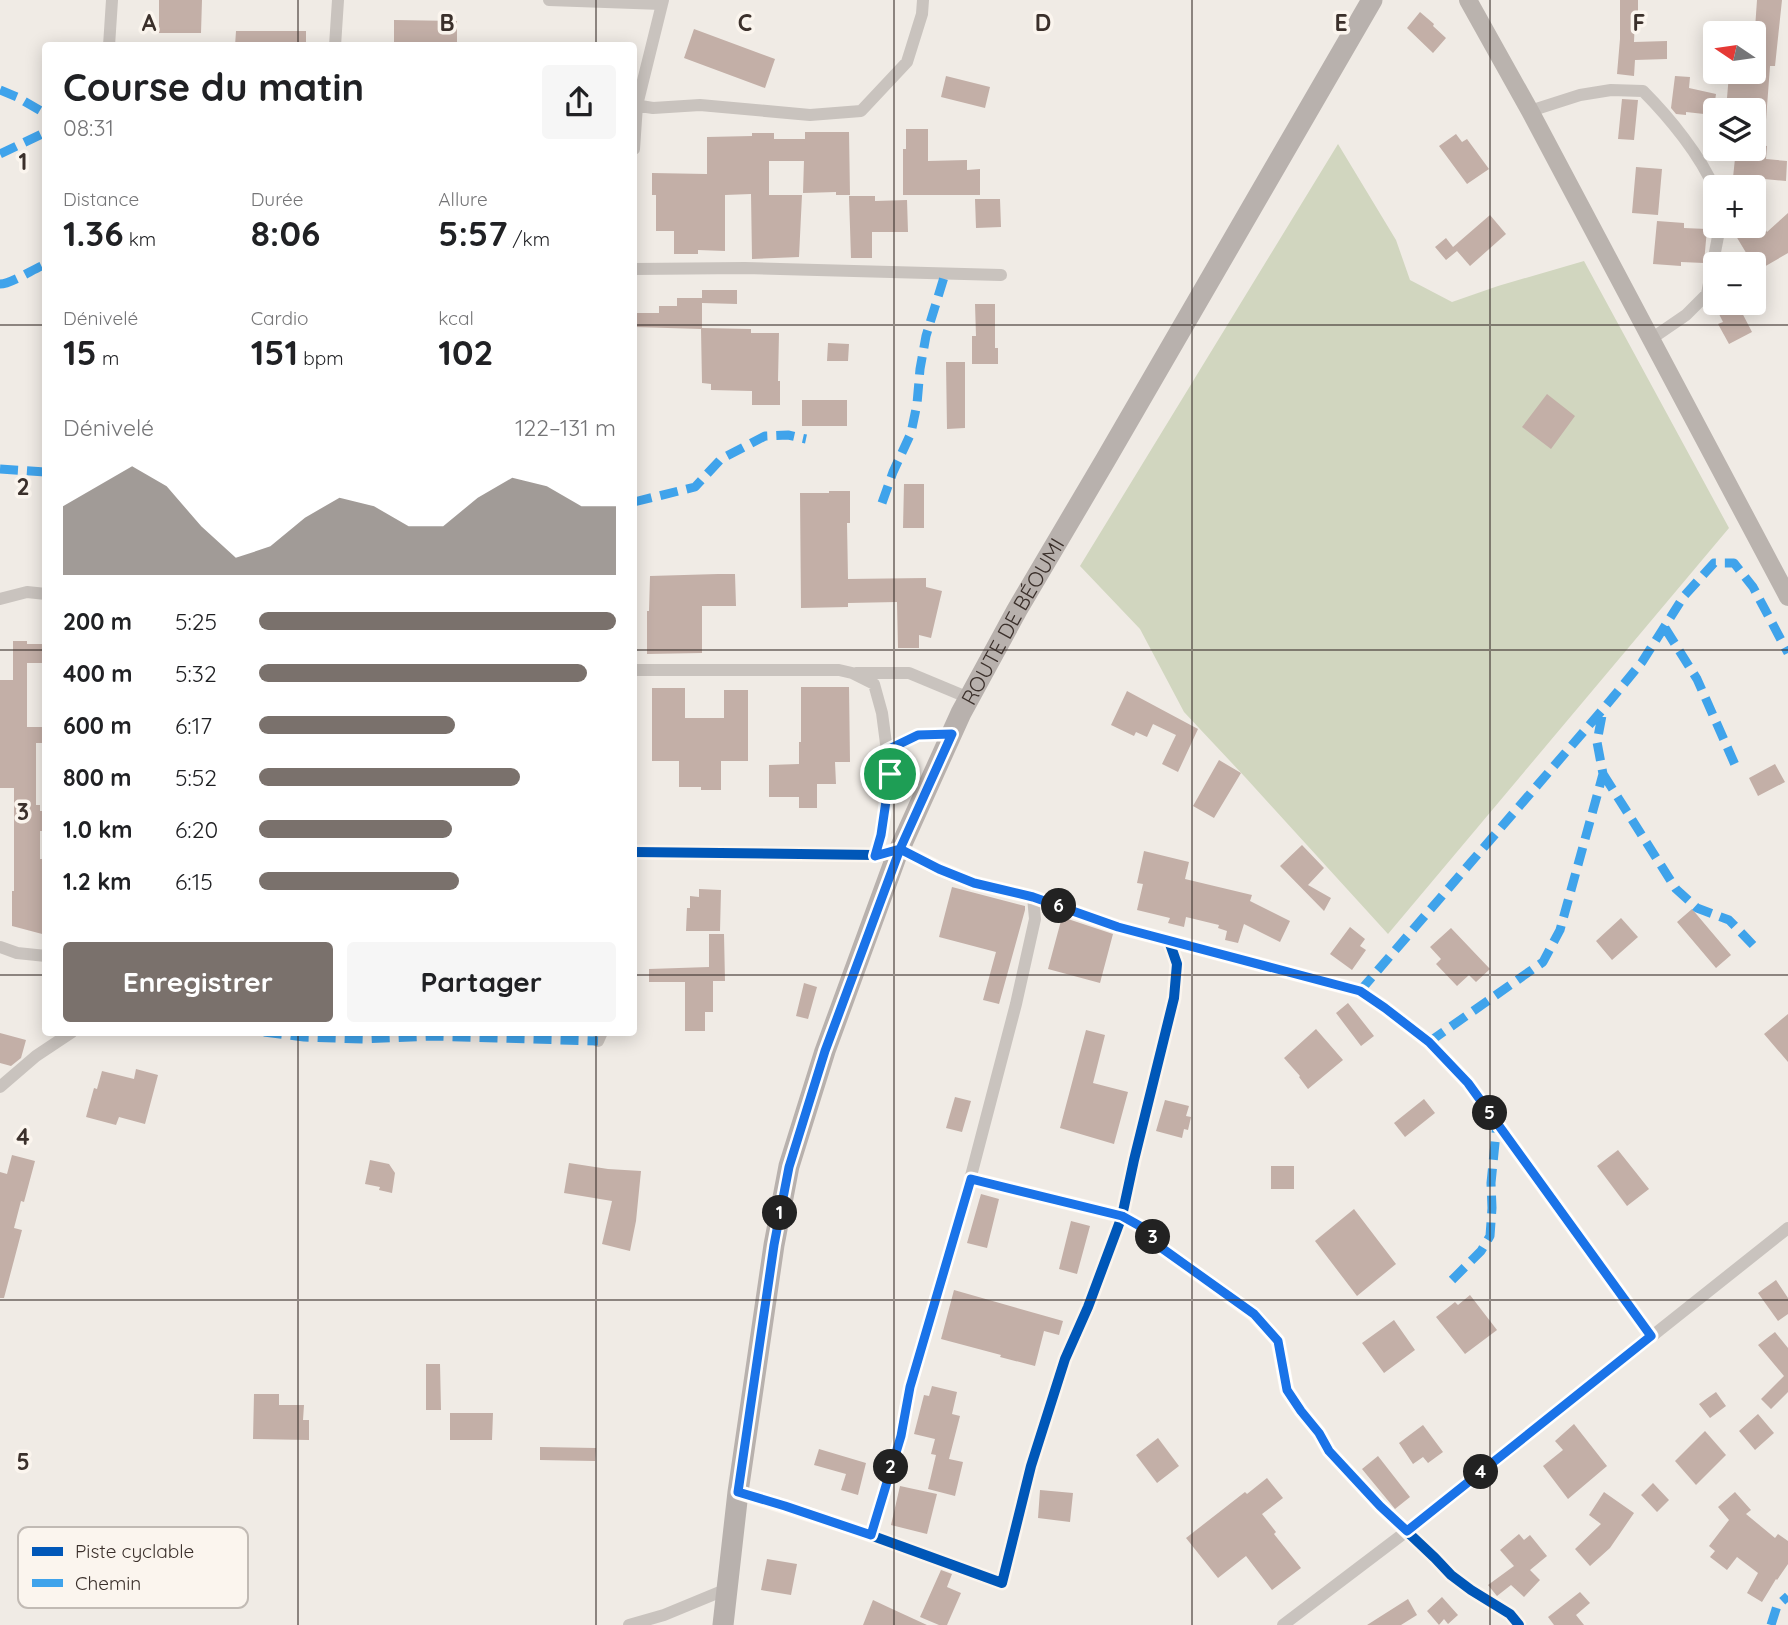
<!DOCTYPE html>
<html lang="fr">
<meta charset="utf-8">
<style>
body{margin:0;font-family:Quicksand,sans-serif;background:#f6f6f6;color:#202124;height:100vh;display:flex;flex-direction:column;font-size:26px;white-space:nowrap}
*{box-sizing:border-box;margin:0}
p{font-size:23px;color:#757577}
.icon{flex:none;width:38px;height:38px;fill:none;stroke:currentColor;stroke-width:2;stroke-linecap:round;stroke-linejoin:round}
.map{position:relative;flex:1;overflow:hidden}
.sheet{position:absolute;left:42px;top:42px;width:595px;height:994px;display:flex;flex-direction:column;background:#fff;border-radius:7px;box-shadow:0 4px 18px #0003}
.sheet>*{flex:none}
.needle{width:46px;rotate:283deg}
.buttons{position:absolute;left:1703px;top:21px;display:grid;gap:14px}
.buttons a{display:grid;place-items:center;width:63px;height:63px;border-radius:7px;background:#fff;box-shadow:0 4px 18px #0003;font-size:35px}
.pin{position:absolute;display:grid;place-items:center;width:60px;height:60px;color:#fff;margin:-30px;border:4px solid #fff;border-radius:50%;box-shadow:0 2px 7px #0007}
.km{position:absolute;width:35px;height:35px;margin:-18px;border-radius:50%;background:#222;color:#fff;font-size:19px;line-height:35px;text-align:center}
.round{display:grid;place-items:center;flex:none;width:74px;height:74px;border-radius:7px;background:#f6f6f6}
.headline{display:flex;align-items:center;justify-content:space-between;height:119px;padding:0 21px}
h1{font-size:38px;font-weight:800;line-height:52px}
.metrics{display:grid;grid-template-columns:repeat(3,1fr);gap:10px;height:119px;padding:7px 21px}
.metrics div{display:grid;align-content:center}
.metrics b{font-size:35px;font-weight:800}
.metrics small{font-size:19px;font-weight:400}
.metrics p{font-size:19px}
.chart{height:196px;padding:14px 21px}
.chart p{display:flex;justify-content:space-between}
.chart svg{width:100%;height:126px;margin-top:7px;fill:#7a716c;opacity:.7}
.primary-button{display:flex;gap:14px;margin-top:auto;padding:14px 21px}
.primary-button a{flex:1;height:80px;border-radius:7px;background:#7a716c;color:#fff;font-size:28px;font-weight:800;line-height:80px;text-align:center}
.primary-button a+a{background:#f6f6f6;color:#202124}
ul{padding:0 21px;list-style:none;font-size:23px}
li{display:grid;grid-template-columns:112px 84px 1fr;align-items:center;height:52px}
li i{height:18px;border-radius:9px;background:#7a716c}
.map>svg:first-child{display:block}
.green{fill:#d1d6bf}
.building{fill:#c3afa7}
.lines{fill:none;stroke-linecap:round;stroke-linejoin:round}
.street{stroke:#c9c3be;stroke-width:12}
.secondary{stroke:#bab3ae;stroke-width:18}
.primary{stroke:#b8b1ad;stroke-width:21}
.quiet{stroke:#3fa3eb;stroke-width:9;stroke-dasharray:18 9;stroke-linecap:butt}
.cycleway-casing{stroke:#fbf5ee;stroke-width:15}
.cycleway{stroke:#0057b8;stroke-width:10}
.route-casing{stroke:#fff;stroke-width:14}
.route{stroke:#1a73e8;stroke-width:9}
.grid{fill:none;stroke:#3b302b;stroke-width:2;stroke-opacity:0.55}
.labels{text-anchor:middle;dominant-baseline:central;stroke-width:7;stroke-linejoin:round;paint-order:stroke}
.street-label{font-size:21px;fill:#3b302b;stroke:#fbf5ee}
.key{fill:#fbf5ee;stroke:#c1bab4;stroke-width:2}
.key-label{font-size:19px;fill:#3b302b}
.grid-label{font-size:23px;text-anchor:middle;font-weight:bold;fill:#3b302b;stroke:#fbf5ee;stroke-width:7;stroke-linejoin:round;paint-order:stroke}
</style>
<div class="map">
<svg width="1788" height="1625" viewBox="0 0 1788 1625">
<rect width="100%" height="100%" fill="#f0ebe5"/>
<path class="green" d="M1338 144 1396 240 1410 280 1452 302 1498 286 1584 261 1729 528 1388 934 1245 777 1184 712 1140 629 1080 566Z"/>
<path class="building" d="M159 0H202L201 33H159Z
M1620 0H1638V16H1635L1634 42 1667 41V59L1635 60 1634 76 1617 74 1620 39Z
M1757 0H1782L1775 66H1770L1766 120 1754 119V110H1741L1743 100 1727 98 1729 74 1754 76V43Z
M1420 12 1434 24 1433 26 1446 38 1433 53 1407 28Z
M394 20 457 21V46H394Z
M694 29 775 59 765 88 684 58Z
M236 31H306V46H235Z
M946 76 990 87 985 108 941 97Z
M1675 76 1690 77 1689 88 1716 94 1713 115 1686 112V115L1676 114 1671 108Z
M1622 99 1638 100 1634 140 1618 139Z
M906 129H928V161L967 160V170L980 169V195H903V149H906Z
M805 132H849L850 195H836V192L803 193 804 161H769V195H802L799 257 752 259 751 194 725 195V251L698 250V254H674V231H656V195H652V173L707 174V137L752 136V133H774V139H805Z
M1456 134 1462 142 1467 139 1489 169 1467 184 1439 146Z
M1754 144 1767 146 1766 159 1787 161 1786 181 1764 179V187H1732L1736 149H1754Z
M1636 167 1662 169 1658 215 1632 213Z
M849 196H875V201L907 200 908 232H872V258H851Z
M975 199H1000L1001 227 976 228Z
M1788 213V253L1757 271 1736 236 1761 221 1767 232Z
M1490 215 1506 234 1470 266 1457 251 1446 260 1435 247 1446 238 1453 247Z
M1657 221 1684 223V228L1707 229 1704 263 1681 262V266L1653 264Z
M702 290H737V304L702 303V328L751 329V333H779L778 381H780V405H752V391L711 390V384L702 383 701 329 634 327V313H659V306H677V298H702Z
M975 304H995V348H998V364H972V336H976Z
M1738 305 1752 332 1729 344 1718 324 1723 322 1719 314Z
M828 343 849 344 848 361H827Z
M946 362H965V428L947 429Z
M1547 394 1575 416 1551 449 1522 427Z
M802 400H847V426H802Z
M904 484H924V528H903Z
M829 491H850V523H847L848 579 926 578V587L942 591 931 638 919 635V648H898L897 602 848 603V607L801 608 800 493H829Z
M718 574H735L736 606H702V653L647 654V611H649L650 576Z
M13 641H27V644H46V663H27V727H46V743H36V805H40V811H46V831H40V859H43V891H46V935L12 926V891H14V788H0V680H13Z
M801 687H849L850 762H835L836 784H817V808H799V797H769V765L799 764V742H801Z
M652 688H685V718H724V690H748V761H721V790H701V787H679V761H652Z
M1127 691 1198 729 1178 772 1162 764 1176 735 1153 724 1147 737 1136 732 1134 736 1111 725Z
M1219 760 1241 773 1214 818 1193 806Z
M1775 764 1785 782 1758 796 1749 778Z
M1302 845 1324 868 1308 885 1331 898 1324 911 1280 866Z
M1144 851 1189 862 1185 879 1252 895 1250 901 1290 921 1280 942 1244 924 1238 943 1225 940 1227 931 1218 928 1219 925 1186 917 1184 927 1168 923 1170 918 1137 910 1143 884 1137 883Z
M952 887 1025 906V910L999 1004 983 1000 996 952 939 937Z
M699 889 721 890 720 931H686L687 908H690V896L699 897Z
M1692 909 1731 955 1716 968 1677 922Z
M1062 917 1113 934 1100 983 1048 969Z
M1621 918 1638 937 1612 960 1596 941Z
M1350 927 1365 939 1360 946 1366 950 1352 970 1330 954Z
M1451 928 1490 969 1476 982 1469 975 1457 986 1436 964 1441 959 1430 947Z
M709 934H724L725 981H713V1012H705V1031H685V982H649V969L709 967Z
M804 983 817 987 808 1019 796 1016Z
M1348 1003 1374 1036 1361 1046 1336 1013Z
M1788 1014V1062L1764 1034Z
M1316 1029 1343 1060 1308 1089 1299 1077 1300 1076 1284 1058Z
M1086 1030 1105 1035 1093 1083 1128 1092 1114 1144 1060 1128Z
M0 1033 26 1040 21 1058 11 1066 0 1063Z
M136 1069 158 1075 145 1124 119 1117 116 1125 86 1117 94 1088 97 1089 102 1071 134 1079Z
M955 1097 971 1101 962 1132 946 1128Z
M1424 1099 1435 1113 1405 1137 1394 1123Z
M1165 1100 1189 1106 1186 1116 1191 1117 1188 1130 1184 1129 1182 1138 1156 1131Z
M1618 1150 1649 1189 1627 1206 1597 1166Z
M12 1155 35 1161 24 1202 21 1201 14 1228 22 1230 4 1298H0V1172L7 1174Z
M370 1160 389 1164 395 1173 392 1193 379 1190 380 1187 365 1184Z
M569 1163 608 1169 641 1171 636 1221 630 1251 602 1244 612 1201 564 1193Z
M1271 1166H1294V1189H1271Z
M981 1194 999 1199 987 1248 967 1243Z
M1354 1209 1396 1264 1357 1296 1315 1241Z
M1071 1221 1090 1226 1077 1274 1059 1269Z
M1776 1280 1788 1298V1314L1778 1321 1758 1293Z
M954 1290 1063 1321 1059 1335 1044 1331 1035 1366 1000 1357 1001 1355 941 1339Z
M1470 1295 1497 1330 1465 1354 1436 1317 1455 1302 1458 1305Z
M1394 1320 1415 1350 1384 1373 1362 1343Z
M1775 1332 1788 1348V1392L1771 1409 1761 1399 1784 1376 1758 1345Z
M426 1364H440L441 1410H426Z
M932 1386 957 1392 952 1414 960 1416 949 1459 963 1462 955 1496 928 1489 936 1455 931 1454 935 1439 914 1434 924 1395 929 1396Z
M1716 1392 1726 1406 1710 1418 1699 1404Z
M254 1394H279V1405H304L303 1420H309V1440L253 1439Z
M450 1413H493L492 1440H450Z
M1758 1414 1774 1433 1755 1450 1739 1431Z
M1574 1424 1607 1466 1568 1499 1543 1466 1563 1450 1555 1441Z
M1423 1425 1443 1452 1428 1463 1423 1457 1413 1464 1399 1443Z
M1705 1431 1726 1455 1696 1485 1675 1461Z
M1158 1438 1179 1466 1157 1483 1136 1455Z
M540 1447 596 1448 595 1461 540 1460Z
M819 1449 866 1463 858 1495 841 1490 846 1474 814 1465Z
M1378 1456 1410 1497 1395 1509 1362 1469Z
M1267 1478 1283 1498 1262 1514 1276 1532 1274 1534 1301 1568 1272 1590 1246 1556 1218 1578 1186 1538 1245 1492 1247 1494Z
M1653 1483 1669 1500 1657 1512 1641 1495Z
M900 1486 937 1494 927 1534 891 1525Z
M1040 1490 1073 1493 1070 1522 1038 1518Z
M1604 1492 1634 1513 1610 1548 1590 1566 1575 1549 1601 1524 1589 1515Z
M1735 1492 1751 1510 1746 1514 1775 1538 1778 1534 1788 1541V1564L1777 1580 1776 1579 1762 1602 1747 1593 1758 1573 1737 1557 1727 1570 1710 1557 1715 1551 1709 1546 1729 1520 1718 1507Z
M1519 1534 1524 1540 1530 1535 1547 1556 1530 1570 1540 1580 1524 1597 1511 1585 1497 1596 1488 1585 1514 1566 1500 1550Z
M767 1559 797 1564 791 1595 761 1590Z
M941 1570 952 1574 947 1587 961 1593 947 1625H939L920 1617Z
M1580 1592 1590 1603 1576 1615 1584 1625H1554L1548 1617Z
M1442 1597 1458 1615 1448 1624 1444 1619 1439 1625 1427 1611Z
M1408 1599 1417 1615 1401 1625H1367Z
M873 1600 890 1608 927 1625H863Z"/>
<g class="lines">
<path class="street" d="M549 0 662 4
M109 46 112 0
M335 46 338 0
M634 105 653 108 700 105 810 115 861 111 907 62 922 14 923 0
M1530 111 1580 95 1611 90 1643 91C1669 117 1701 156 1715 190
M634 149 637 105 663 0
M634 269 745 268 1001 275
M1651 339 1686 315 1707 294 1720 226
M0 599 27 592 46 594
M634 670H839L852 673 874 684 882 713 890 774 881 835 875 855
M856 673H909L969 698
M887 750 918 735 952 734
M634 852 875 855 900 849 938 868 974 883 1033 897 1118 927 1360 991 1385 1008 1429 1042 1468 1083 1651 1336
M0 947 17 953 46 956
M598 1041 602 1032
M0 1087 36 1056 72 1032
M971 1179 1122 1216 1147 1230 1163 1249 1253 1314 1278 1341 1287 1390 1301 1411 1319 1433 1329 1451 1380 1506 1435 1558 1451 1575 1471 1590 1510 1614 1519 1625
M738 1492 851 1528 1002 1583 1031 1466 1065 1359 1088 1307 1122 1216 1134 1160 1174 998 1177 964 1169 941
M871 1535 901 1436 910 1387 966 1195 1016 1004 1035 919 1033 897
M629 1625 664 1615 727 1589
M1283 1625 1407 1531 1788 1228"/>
<path class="secondary" d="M1468 0 1530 111 1788 597"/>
<path class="primary" id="s1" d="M723 1625 738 1492 774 1245 789 1166 825 1051 896 857 961 713 1017 610 1106 459 1372 0"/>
<path class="quiet" d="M0 90 17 97 46 114
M0 154 46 132
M0 284C11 284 33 269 46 264
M0 469 46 472
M634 502 695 487 721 459 765 436 788 435 806 439
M882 503 893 472 911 433 917 404 920 369 926 336 945 274
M1665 628 1697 679 1736 767
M1603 774 1676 889 1697 908 1729 920 1753 945
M1360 991 1604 708 1642 662 1684 596 1714 563H1734L1753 587 1788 653
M264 1032 304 1037 363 1039 431 1036 598 1041
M1429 1042 1543 962 1560 930 1603 774 1597 742 1603 710
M1452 1280 1481 1251 1490 1236 1492 1208 1491 1183 1497 1123
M1771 1625 1777 1606 1788 1596"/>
<g class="cycleway-casing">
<path id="cycleway" d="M634 852 875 855 900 849 938 868 974 883 1033 897 1118 927 1360 991 1385 1008 1429 1042 1468 1083 1651 1336
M971 1179 1122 1216 1147 1230 1163 1249 1253 1314 1278 1341 1287 1390 1301 1411 1319 1433 1329 1451 1380 1506 1435 1558 1451 1575 1471 1590 1510 1614 1519 1625
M738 1492 851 1528 1002 1583 1031 1466 1065 1359 1088 1307 1122 1216 1134 1160 1174 998 1177 964 1169 941"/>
</g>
<use href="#cycleway" class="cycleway"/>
</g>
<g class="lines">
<g class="route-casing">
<path id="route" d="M890 774 881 835 875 856 900 849 825 1051 789 1167 774 1245 738 1492 785 1506 871 1535 901 1436 910 1387 971 1179 1122 1216 1147 1230 1163 1249 1254 1314 1278 1341 1287 1390 1301 1411 1319 1433 1329 1451 1380 1506 1407 1531 1651 1336 1468 1083 1429 1042 1385 1008 1360 991 1118 927 1033 897 974 883 939 869 900 849 952 734 918 735 887 750 890 774"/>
</g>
<use href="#route" class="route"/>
</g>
<path class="grid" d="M298 0V46M596 0V46M894 0V1625M1192 0V1625M1490 0V1625M0 325H46M634 325H1788M0 650H46M634 650H1788M0 975H46M634 975H1788M298 1032V1625M596 1032V1625M0 1300H1788"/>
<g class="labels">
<g class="street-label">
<text stroke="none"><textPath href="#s1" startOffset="1054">ROUTE DE BÉOUMI</textPath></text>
</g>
</g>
<rect x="18" y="1527" width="230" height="81" rx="10" class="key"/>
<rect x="32" y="1547" width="31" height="9" fill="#0057b8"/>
<rect x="32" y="1579" width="31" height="8" fill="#3fa3eb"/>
<g class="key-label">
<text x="75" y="1558">Piste cyclable</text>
<text x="75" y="1590">Chemin</text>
</g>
<g class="grid-label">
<text x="149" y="31">A</text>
<text x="447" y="31">B</text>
<text x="745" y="31">C</text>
<text x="1043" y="31">D</text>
<text x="1341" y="31">E</text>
<text x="1639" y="31">F</text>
<text x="23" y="170">1</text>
<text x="23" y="495">2</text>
<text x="23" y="820">3</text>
<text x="23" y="1145">4</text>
<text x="23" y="1470">5</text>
</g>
</svg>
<div class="buttons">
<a><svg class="needle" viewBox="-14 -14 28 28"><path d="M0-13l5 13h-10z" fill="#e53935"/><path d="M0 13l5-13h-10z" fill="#757577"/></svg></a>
<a><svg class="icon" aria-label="layers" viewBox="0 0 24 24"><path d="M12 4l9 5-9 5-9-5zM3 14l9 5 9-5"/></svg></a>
<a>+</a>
<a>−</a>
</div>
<div class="pin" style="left:890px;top:774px;background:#1e9e55"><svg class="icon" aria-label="arrive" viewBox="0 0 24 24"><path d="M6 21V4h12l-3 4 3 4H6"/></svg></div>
<b class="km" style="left:780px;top:1213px">1</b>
<b class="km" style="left:891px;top:1467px">2</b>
<b class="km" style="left:1153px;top:1237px">3</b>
<b class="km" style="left:1481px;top:1472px">4</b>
<b class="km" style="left:1490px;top:1113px">5</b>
<b class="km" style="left:1059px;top:906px">6</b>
<section class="sheet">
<div class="headline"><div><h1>Course du matin</h1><p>08:31</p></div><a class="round"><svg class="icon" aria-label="share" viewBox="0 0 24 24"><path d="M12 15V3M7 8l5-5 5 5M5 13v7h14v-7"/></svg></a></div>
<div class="metrics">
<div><p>Distance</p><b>1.36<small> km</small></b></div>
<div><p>Durée</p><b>8:06</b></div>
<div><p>Allure</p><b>5:57<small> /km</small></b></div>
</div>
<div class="metrics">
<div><p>Dénivelé</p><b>15<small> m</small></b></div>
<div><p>Cardio</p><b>151<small> bpm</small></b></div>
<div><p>kcal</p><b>102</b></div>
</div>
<div class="chart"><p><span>Dénivelé</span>122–131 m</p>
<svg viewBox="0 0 160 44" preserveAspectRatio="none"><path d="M0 44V20L10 13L20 6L30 13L40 27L50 38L60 34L70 24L80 17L90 20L100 27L110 27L120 17L130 10L140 13L150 20L160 20V44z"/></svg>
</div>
<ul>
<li><b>200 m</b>5:25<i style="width:100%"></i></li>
<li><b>400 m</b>5:32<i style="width:92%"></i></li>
<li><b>600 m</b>6:17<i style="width:55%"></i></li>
<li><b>800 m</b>5:52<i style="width:73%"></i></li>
<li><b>1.0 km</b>6:20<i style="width:54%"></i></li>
<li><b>1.2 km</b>6:15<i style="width:56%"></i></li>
</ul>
<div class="primary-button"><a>Enregistrer</a><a>Partager</a></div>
</section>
</div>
